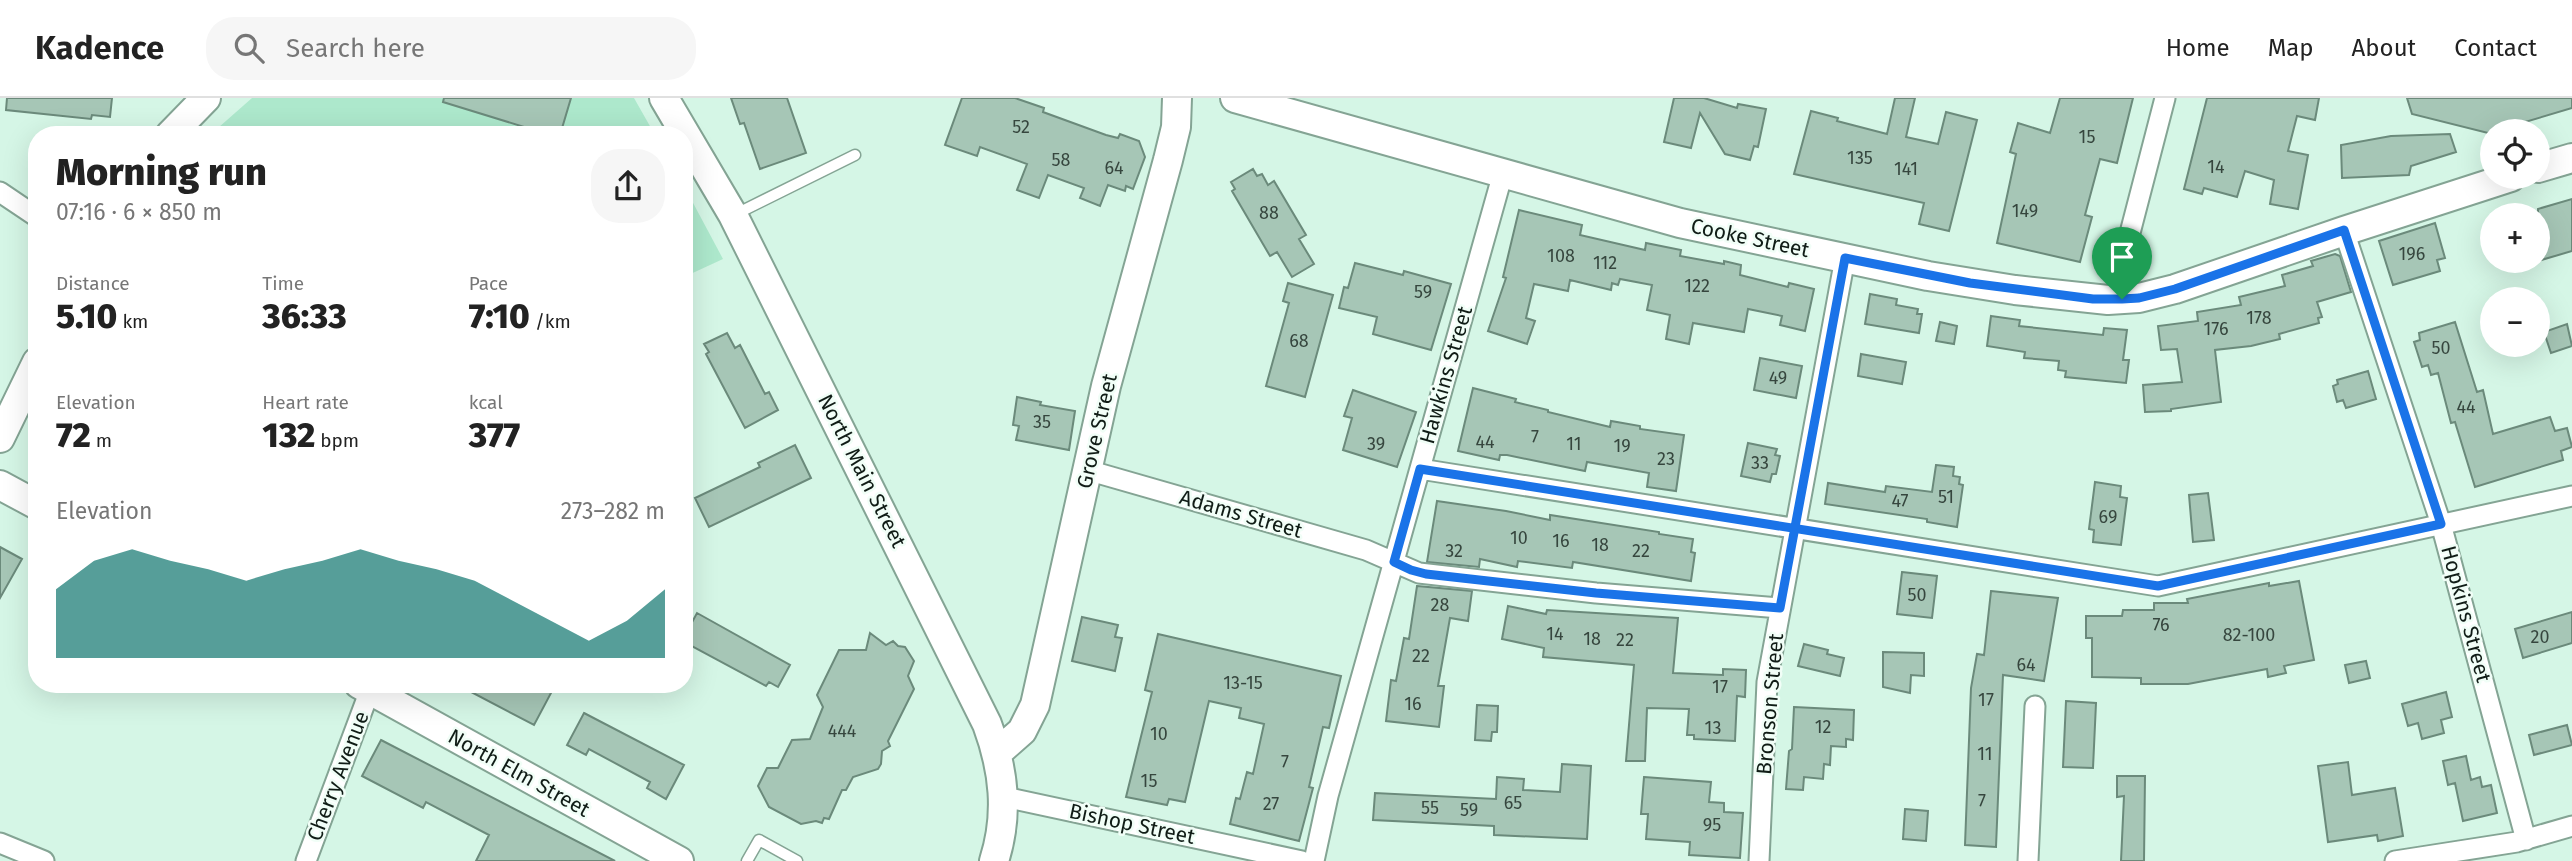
<!DOCTYPE html>
<meta charset="utf-8">
<style>
body{margin:0;font-family:"Fira Sans",sans-serif;background:#f6f6f6;color:#222;height:100vh;display:flex;flex-direction:column;font-size:26px;white-space:nowrap}
*{box-sizing:border-box;margin:0}
p{font-size:23px;color:#767676}
.icon{flex:none;width:38px;height:38px;fill:none;stroke:currentColor;stroke-width:2;stroke-linecap:round;stroke-linejoin:round}
.map{position:relative;flex:1;overflow:hidden}
.details{position:absolute;left:28px;top:28px;width:665px;height:567px;display:flex;flex-direction:column;background:#fff;border-radius:28px;box-shadow:0 7px 28px #0002}
.details>*{flex:none}
.tools{position:absolute;left:2480px;top:21px;display:grid;gap:14px}
.tools a{display:grid;place-items:center;width:70px;height:70px;border-radius:50%;background:#fff;box-shadow:0 7px 28px #0002;font-size:35px}
.pin{position:absolute;display:grid;place-items:center;width:60px;height:60px;color:#fff;margin:-72px -30px;border-radius:50% 50% 50% 0;rotate:-45deg;box-shadow:0 0 7px #0007}
.pin .icon{rotate:45deg}
.round{display:grid;place-items:center;flex:none;width:74px;height:74px;border-radius:28px;background:#f6f6f6}
.head{display:flex;align-items:center;justify-content:space-between;height:119px;padding:0 28px}
h1{font-size:38px;font-weight:800;line-height:52px}
.stats{display:grid;grid-template-columns:repeat(3,1fr);gap:10px;height:119px;padding:7px 28px}
.stats div{display:grid;align-content:center}
.stats b{font-size:35px;font-weight:800}
.stats small{font-size:19px;font-weight:400}
.stats p{font-size:19px}
.chart{height:196px;padding:14px 28px}
.chart p{display:flex;justify-content:space-between}
.chart svg{width:100%;height:126px;margin-top:7px;fill:#0f766e;opacity:.7}
header{display:flex;align-items:center;gap:42px;box-sizing:border-box;height:98px;padding:0 35px;background:#fff;border-bottom:2px solid #e0e0e0}
header strong{font-size:33px}
nav{display:flex;gap:38px;margin-inline-start:auto;font-size:24px}
.search{width:490px;height:63px;background:#f6f6f6;display:flex;align-items:center;gap:18px;box-sizing:border-box;padding:0 24px;border-radius:28px;color:#767676;font-size:26px}
.map>svg:first-child{display:block}
.green{fill:#ade8cc}
.building{fill:#a6c6b6;stroke:#6b8a7b;stroke-width:2}
.lines{fill:none;stroke-linecap:round;stroke-linejoin:round}
.lane-casing{stroke:#84a494;stroke-width:13}
.street-casing{stroke:#84a494;stroke-width:23}
.secondary-casing{stroke:#84a494;stroke-width:32}
.lane{stroke:#fff;stroke-width:10}
.street{stroke:#fff;stroke-width:19}
.secondary{stroke:#fff;stroke-width:28}
.route-casing{stroke:#fff;stroke-width:14}
.route{stroke:#1a73e8;stroke-width:9}
.labels{text-anchor:middle;dominant-baseline:central;stroke-width:5;stroke-linejoin:round;paint-order:stroke}
.number-label{font-size:18px;fill:#36463e}
.street-label{font-size:21px;fill:#101c16;stroke:#f1fef7}
</style>
<header>
<strong>Kadence</strong>
<div class="search"><svg class="icon" aria-label="search" viewBox="0 0 24 24"><circle cx="10" cy="10" r="6"/><path d="M15 15l6 6"/></svg>Search here</div>
<nav><a>Home</a><a>Map</a><a>About</a><a>Contact</a></nav>
</header>
<div class="map">
<svg width="2572" height="763" viewBox="0 0 2572 763">
<rect width="100%" height="100%" fill="#d5f6e6"/>
<path class="green" d="M252 0H634L655 37H210Z
M684 88 723 161 684 179Z"/>
<path class="building" d="M7 0H112L110 19 92 17 91 21 6 12Z
M444 0H571L560 37H550L443 4Z
M731 0H787L806 55 760 71 744 25 740 26Z
M962 0H1015L1044 10 1043 14 1106 37 1118 40 1120 36 1139 43 1145 59 1133 91 1126 88 1125 93 1108 87 1100 108 1080 100 1084 90 1048 77 1039 100 1017 92 1027 66 980 49 977 58 945 47Z
M1674 0H1704L1737 10 1738 6 1766 11 1758 49 1754 48 1750 62 1725 56 1700 15 1691 50 1664 44Z
M1895 0H1915L1906 39 1938 46 1946 14 1977 22 1949 133 1919 126 1924 105 1794 76 1811 13 1838 20 1837 23 1887 36Z
M2060 0H2133L2117 65 2100 61 2085 117 2092 119 2080 164 1997 145 2016 56 2010 54 2018 25 2050 35Z
M2207 0H2319L2315 22 2297 18 2288 53 2308 57 2298 111 2270 106 2274 82 2245 73 2237 99 2204 90 2202 96 2184 91Z
M2407 0H2572V10L2488 35 2412 16Z
M2450 36 2456 54 2411 68 2409 77 2342 80 2341 47 2391 38Z
M1253 71 1257 78 1262 76 1268 87 1274 83 1306 137 1299 141 1314 166 1292 179 1277 154 1270 158 1232 93 1235 91 1231 84Z
M2572 101V153L2538 163V111Z
M1519 112 1582 127 1580 137 1645 152 1646 145 1681 152 1680 158 1724 166V163L1741 167 1740 177 1788 189 1789 185 1814 191 1805 233 1780 227 1782 218 1748 211 1744 234 1693 225 1689 246 1666 241 1670 217 1647 212 1652 187 1620 181 1618 187 1612 185 1611 192 1570 182 1568 193 1534 186 1526 220 1535 223 1527 246 1488 233 1506 180 1503 179Z
M2435 125 2445 160 2437 162 2440 173 2393 187 2379 143Z
M2335 156 2340 158 2351 194 2317 204 2322 219 2318 220 2319 225 2279 236 2280 241 2251 248 2215 252 2221 304 2171 311V313L2145 314 2143 287 2182 284 2177 251 2161 252 2158 228 2198 223 2197 214 2241 207 2239 199 2285 188 2282 177 2313 168 2311 163Z
M1355 165 1403 177 1404 173 1451 186 1431 252 1373 236 1377 219 1339 210 1344 189 1348 190Z
M1288 185 1333 197 1305 299 1266 288 1289 205 1283 203Z
M1870 196 1897 201 1896 207 1918 211 1917 216H1922L1919 235 1865 226Z
M1991 218 2020 222 2019 228 2103 237 2104 230 2127 232 2123 262H2129L2126 285 2065 279 2066 273 2058 272 2059 263 2024 260 2025 254 1987 248Z
M1940 224 1957 228 1954 246 1936 243Z
M2455 224 2477 294 2483 292 2493 336 2550 319 2555 333 2567 330 2572 349 2561 353 2563 362 2475 389 2455 324 2451 325 2438 275 2431 277 2428 267 2422 269 2414 244 2420 242 2419 235Z
M2567 226 2572 248 2551 255 2544 234Z
M727 235 735 250 740 247 765 296 769 294 778 312 745 330 706 256 709 254 704 246Z
M1861 256 1906 264 1902 286 1858 278Z
M1760 260 1802 268 1796 300 1754 292Z
M2368 273 2376 301 2346 310 2343 302 2337 304 2333 288 2338 286 2337 282Z
M1473 290 1516 301 1515 304 1548 312V314L1610 329 1611 323 1640 328V331L1684 337 1676 393 1647 389 1649 375 1587 364 1585 373 1507 357H1500L1499 362 1458 353Z
M1353 292 1416 314 1397 369 1343 352 1352 320 1344 318Z
M1017 299 1041 304 1040 307 1075 313 1069 352 1016 342 1019 328 1013 327Z
M1748 345 1777 351 1775 357 1780 358 1776 376H1772L1770 384 1741 378Z
M795 347 811 380 709 429 695 400 760 369 758 365Z
M1936 367 1954 369 1953 378 1960 379 1959 386 1963 387 1957 429 1927 424V421L1825 406 1828 385 1885 394 1886 388 1932 394Z
M2095 384 2121 388 2120 399 2127 400 2121 447 2093 444 2094 432 2089 431Z
M2208 395 2214 442 2193 444 2189 397Z
M1437 403 1506 413 1550 422V417L1659 434V436L1693 441 1691 454 1695 455 1691 483 1573 464 1572 470 1518 463 1517 469 1480 461 1479 469 1427 464Z
M0 449 22 461 0 500Z
M1902 474 1937 478 1932 520 1897 516Z
M2299 483 2314 562 2284 568 2286 575 2268 579 2267 571 2188 586H2141V580L2092 579V540H2086V518H2122L2123 512H2154V505H2188L2187 501 2269 485V488Z
M1417 488 1472 493 1468 523 1450 520 1438 588H1444L1439 629 1386 623 1391 582 1396 583 1404 540 1409 541Z
M1991 493 2058 500 2044 583 2003 577 1996 749 1965 747 1971 590 1977 556 1984 557Z
M1508 508 1546 516 1547 512 1678 520 1673 575 1723 577V571L1746 572 1745 599 1737 598 1735 643 1694 641V637H1687L1689 611 1647 610 1645 663H1626L1634 567 1543 559 1544 550 1502 541Z
M2572 514V545L2523 560 2515 531Z
M697 515 790 567 778 589 769 584 766 588 684 544V539Z
M1082 519 1118 527 1115 539 1122 540 1115 573 1072 563Z
M870 535 886 547 893 543 898 548 905 549 914 563 908 578 914 591 888 643 890 648 882 653 881 666 878 671 853 679 846 692H842L829 721 824 720 822 725 816 723 801 726 769 709 758 688 767 670H778L792 642 810 641 823 609 817 597 839 552H866Z
M1158 536 1341 578 1329 630 1323 629 1309 689 1313 690 1299 743 1230 726 1236 700 1240 701 1247 674 1253 676 1264 626 1239 620 1241 610 1209 603 1185 704 1169 701 1167 707 1126 699 1152 594 1145 592Z
M1804 546 1828 552 1827 556 1844 560 1840 578 1798 568Z
M1883 554 1924 555V578L1911 577 1910 595 1883 589Z
M2366 563 2370 580 2349 585 2345 567Z
M456 586H534L551 595 534 627Z
M2446 594 2452 619 2441 622 2444 635 2422 641 2418 625 2408 628 2402 606Z
M2066 603 2096 605 2093 670 2063 669Z
M1477 607 1498 608 1497 634H1492L1491 643 1475 642Z
M1794 609 1854 612 1853 642 1846 641V649L1831 648 1830 667 1824 666 1823 681 1804 679 1803 692 1786 691 1789 653 1792 651Z
M584 615 684 667 666 701 647 690 650 684 589 651 586 657 567 647Z
M2567 627 2572 647 2534 657 2529 637Z
M381 642 615 763H476L489 737 426 704 423 710 362 678Z
M2466 658 2471 682 2480 679 2482 689 2491 687 2497 715 2463 723 2455 685 2448 687 2443 663Z
M2348 664 2352 697 2395 690 2403 738 2378 743 2377 737 2328 744 2318 668Z
M1562 666 1591 668 1587 741 1494 737V728L1373 722 1375 695 1496 701 1497 679 1524 681 1523 692 1560 694Z
M2117 678H2145L2144 763H2121L2124 698 2117 699Z
M1644 679 1711 684 1709 704 1724 705V714L1743 715 1740 760 1689 757 1690 744 1646 741 1648 716H1641Z
M1905 711 1928 713 1926 743 1903 741Z"/>
<g class="lines">
<g class="lane-casing">
<path id="lane" d="M736 116 855 57
M747 763 759 742 797 763"/>
</g>
<g class="street-casing">
<path id="street" d="M0 94 37 119
M2344 133 2441 426 2526 742
M2122 201 2120 182 2123 162 2165 0
M1420 371 2158 488 2572 398
M1087 372 1366 452 1419 475 1596 495 1780 510
M1004 699 1302 763
M0 745 44 763
M306 763 370 592
M1314 763 1328 698 1503 75
M1759 763 1767 584 1845 160
M2028 763 2035 608
M2395 763 2517 744 2572 728"/>
</g>
<g class="secondary-casing">
<path id="secondary" d="M664 0 733 117 987 626C1004 672 1009 716 994 763
M1235 0 1680 125 1928 178 2015 192 2108 202 2139 200 2175 191 2344 133 2511 79
M170 37 206 0
M2538 70 2572 60
M0 340 37 264
M0 387 37 407
M359 586 679 763
M997 655 1022 633 1035 607 1106 288 1168 62 1176 29 1177 0"/>
</g>
<use href="#lane" class="lane"/>
<use href="#street" class="street"/>
<use href="#secondary" class="secondary"/>
</g>
<g class="lines">
<g class="route-casing">
<path id="route" d="M2122 201H2093L1970 185 1845 160 1780 510 1596 495 1426 476 1411 472 1394 464 1420 371 2158 488 2441 426 2344 132 2175 191 2139 200 2122 201"/>
</g>
<use href="#route" class="route"/>
</g>
<g class="labels">
<g class="number-label">
<text x="1021" y="29">52</text>
<text x="2087" y="39">15</text>
<text x="1860" y="60">135</text>
<text x="1061" y="62">58</text>
<text x="2216" y="69">14</text>
<text x="1114" y="70">64</text>
<text x="1906" y="71">141</text>
<text x="2025" y="113">149</text>
<text x="1269" y="115">88</text>
<text x="2412" y="156">196</text>
<text x="1561" y="158">108</text>
<text x="1605" y="165">112</text>
<text x="1697" y="188">122</text>
<text x="1423" y="194">59</text>
<text x="2259" y="220">178</text>
<text x="2216" y="231">176</text>
<text x="1299" y="243">68</text>
<text x="2441" y="250">50</text>
<text x="1778" y="280">49</text>
<text x="2466" y="309">44</text>
<text x="1042" y="324">35</text>
<text x="1535" y="339">7</text>
<text x="1485" y="344">44</text>
<text x="1376" y="346">39</text>
<text x="1574" y="346">11</text>
<text x="1622" y="348">19</text>
<text x="1666" y="361">23</text>
<text x="1760" y="365">33</text>
<text x="1946" y="399">51</text>
<text x="1900" y="403">47</text>
<text x="2108" y="419">69</text>
<text x="1519" y="440">10</text>
<text x="1561" y="443">16</text>
<text x="1600" y="447">18</text>
<text x="1454" y="453">32</text>
<text x="1641" y="453">22</text>
<text x="1917" y="497">50</text>
<text x="1440" y="507">28</text>
<text x="2161" y="527">76</text>
<text x="1555" y="536">14</text>
<text x="2249" y="537">82-100</text>
<text x="2540" y="539">20</text>
<text x="1592" y="541">18</text>
<text x="1625" y="542">22</text>
<text x="1421" y="558">22</text>
<text x="2026" y="567">64</text>
<text x="1243" y="585">13-15</text>
<text x="1720" y="589">17</text>
<text x="1986" y="602">17</text>
<text x="1413" y="606">16</text>
<text x="1823" y="629">12</text>
<text x="1713" y="630">13</text>
<text x="842" y="633">444</text>
<text x="1159" y="636">10</text>
<text x="1985" y="656">11</text>
<text x="1285" y="664">7</text>
<text x="1149" y="683">15</text>
<text x="1982" y="703">7</text>
<text x="1513" y="705">65</text>
<text x="1271" y="706">27</text>
<text x="1430" y="710">55</text>
<text x="1469" y="712">59</text>
<text x="1712" y="727">95</text>
</g>
<g class="street-label">
<text transform="translate(1750 140) rotate(12)">Cooke Street</text>
<text transform="translate(1446 277) rotate(-74)">Hawkins Street</text>
<text transform="translate(1097 333) rotate(-77)">Grove Street</text>
<text transform="translate(862 373) rotate(63)">North Main Street</text>
<text transform="translate(1241 416) rotate(16)">Adams Street</text>
<text transform="translate(2466 516) rotate(75)">Hopkins Street</text>
<text transform="translate(1770 606) rotate(-85)">Bronson Street</text>
<text transform="translate(519 675) rotate(29)">North Elm Street</text>
<text transform="translate(338 678) rotate(-69)">Cherry Avenue</text>
<text transform="translate(1132 726) rotate(12)">Bishop Street</text>
</g>
</g>
</svg>
<div class="tools">
<a><svg class="icon" aria-label="locate" viewBox="0 0 24 24"><circle cx="12" cy="12" r="6"/><path d="M12 2v4M12 18v4M2 12h4M18 12h4"/></svg></a>
<a>+</a>
<a>−</a>
</div>
<div class="pin" style="left:2122px;top:201px;background:#1e9e55"><svg class="icon" aria-label="arrive" viewBox="0 0 24 24"><path d="M6 21V4h12l-3 4 3 4H6"/></svg></div>
<section class="details">
<div class="head"><div><h1>Morning run</h1><p>07:16 · 6 × 850 m</p></div><a class="round"><svg class="icon" aria-label="share" viewBox="0 0 24 24"><path d="M12 15V3M7 8l5-5 5 5M5 13v7h14v-7"/></svg></a></div>
<div class="stats">
<div><p>Distance</p><b>5.10<small> km</small></b></div>
<div><p>Time</p><b>36:33</b></div>
<div><p>Pace</p><b>7:10<small> /km</small></b></div>
</div>
<div class="stats">
<div><p>Elevation</p><b>72<small> m</small></b></div>
<div><p>Heart rate</p><b>132<small> bpm</small></b></div>
<div><p>kcal</p><b>377</b></div>
</div>
<div class="chart"><p><span>Elevation</span>273–282 m</p>
<svg viewBox="0 0 160 44" preserveAspectRatio="none"><path d="M0 44V20L10 10L20 6L30 10L40 13L50 17L60 13L70 10L80 6L90 10L100 13L110 17L120 24L130 31L140 38L150 31L160 20V44z"/></svg>
</div>
</section>
</div>
